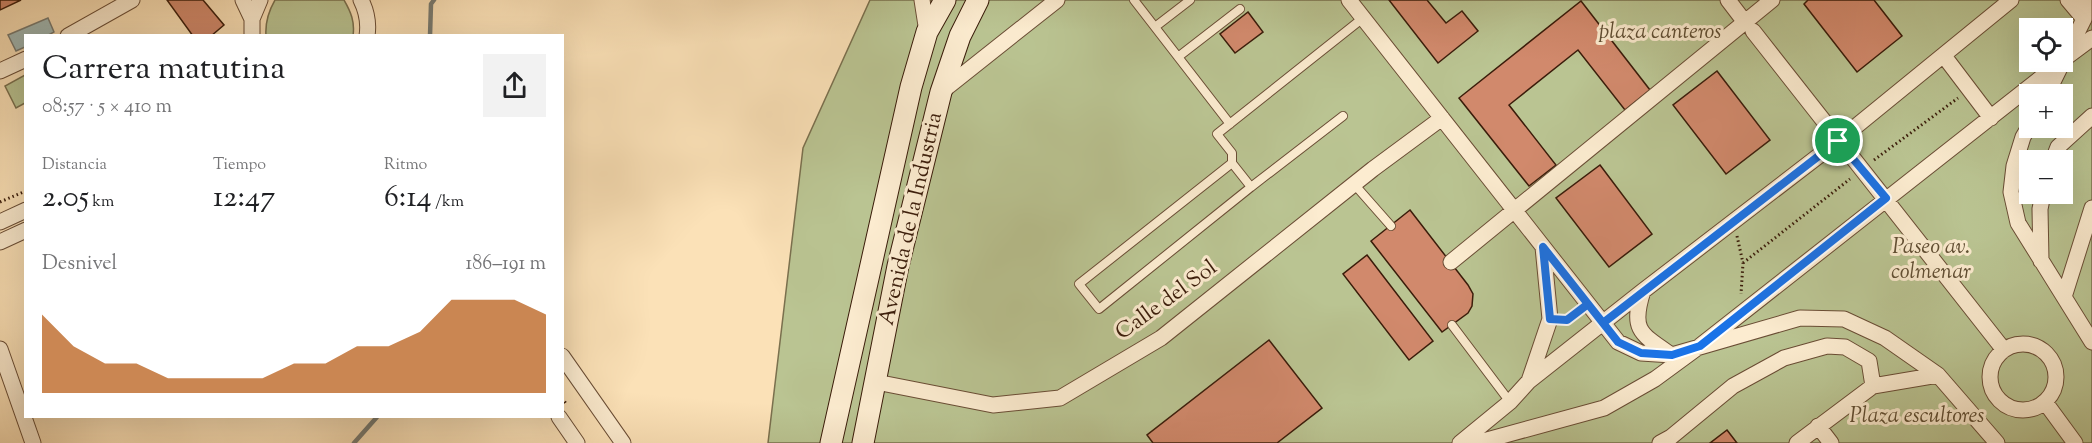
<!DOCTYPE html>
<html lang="es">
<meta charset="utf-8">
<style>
body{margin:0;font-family:"Sorts Mill Goudy",serif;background:#f2f2f2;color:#202124;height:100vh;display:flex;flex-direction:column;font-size:22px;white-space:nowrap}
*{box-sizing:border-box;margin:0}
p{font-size:20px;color:#757577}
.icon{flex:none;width:33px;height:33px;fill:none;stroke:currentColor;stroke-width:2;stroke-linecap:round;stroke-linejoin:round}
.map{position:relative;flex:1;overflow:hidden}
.sheet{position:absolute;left:24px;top:34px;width:540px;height:384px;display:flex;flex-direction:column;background:#fff;border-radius:0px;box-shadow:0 6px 24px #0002}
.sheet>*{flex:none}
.fabs{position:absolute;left:2019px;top:18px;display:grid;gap:12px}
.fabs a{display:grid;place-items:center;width:54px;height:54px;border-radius:0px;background:#fff;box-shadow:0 6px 24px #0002;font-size:30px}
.pin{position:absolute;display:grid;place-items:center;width:51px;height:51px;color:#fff;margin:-26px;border:3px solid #fff;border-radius:50%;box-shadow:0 2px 6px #0007}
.round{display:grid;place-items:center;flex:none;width:63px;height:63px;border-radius:0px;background:#f2f2f2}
.overview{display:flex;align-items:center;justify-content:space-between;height:102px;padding:0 18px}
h1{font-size:33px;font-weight:600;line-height:45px}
.metrics{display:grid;grid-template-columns:repeat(3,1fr);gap:9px;height:102px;padding:6px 18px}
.metrics div{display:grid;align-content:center}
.metrics b{font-size:30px;font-weight:600}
.metrics small{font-size:16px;font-weight:400}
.metrics p{font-size:16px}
.chart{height:168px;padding:12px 18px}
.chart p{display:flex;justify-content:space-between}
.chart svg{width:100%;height:108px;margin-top:6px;fill:#b45309;opacity:.7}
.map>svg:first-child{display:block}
.green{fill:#bac492;stroke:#7a704e;stroke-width:1.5;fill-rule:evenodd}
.water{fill:#a2bbb8;stroke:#787b72;stroke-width:1.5}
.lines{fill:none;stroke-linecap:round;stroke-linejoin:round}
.stream{stroke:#787b72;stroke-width:4.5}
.building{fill:#d1896c;stroke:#3a1c0a;stroke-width:1.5}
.lane-casing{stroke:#6a4d35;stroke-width:10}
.street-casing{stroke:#6a4d35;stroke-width:17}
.secondary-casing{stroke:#3a1c0a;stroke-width:23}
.path{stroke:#3a1c0a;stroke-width:3;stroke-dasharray:1.5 3;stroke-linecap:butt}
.lane{stroke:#fcecd0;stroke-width:8}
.street{stroke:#fcecd0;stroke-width:15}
.secondary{stroke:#fcecd0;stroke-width:21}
.route-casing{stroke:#fff;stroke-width:12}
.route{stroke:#1a73e8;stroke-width:8}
.labels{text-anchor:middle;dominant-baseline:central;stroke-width:6;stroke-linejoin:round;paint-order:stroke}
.park-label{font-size:22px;font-style:italic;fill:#604e33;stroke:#fcecd0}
.street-label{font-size:22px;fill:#3a1c0a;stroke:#fcecd0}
</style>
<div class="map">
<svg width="2092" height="443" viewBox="0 0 2092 443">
<rect width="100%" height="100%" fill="#fbe1b7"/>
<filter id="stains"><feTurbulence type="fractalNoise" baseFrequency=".00333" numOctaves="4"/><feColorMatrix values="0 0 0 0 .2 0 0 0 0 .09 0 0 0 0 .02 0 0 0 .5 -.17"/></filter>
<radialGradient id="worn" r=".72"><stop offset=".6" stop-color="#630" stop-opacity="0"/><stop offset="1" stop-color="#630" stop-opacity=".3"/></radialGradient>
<path class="green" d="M275 0H344C351 12 355 22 353 36H266C265 22 268 12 275 0Z
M870 0H2092V443H768L803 148ZM2030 28H2062V62H2030ZM2030 94H2062V128H2030ZM2030 160H2062V194H2030Z
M25 75V103L16 108 5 86Z"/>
<path class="water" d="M48 18 54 32 47 36H26L25 47 16 51 8 35Z"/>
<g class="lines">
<path class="stream" d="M430 36 431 4 434 0
M354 443 377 417"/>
</g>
<path class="building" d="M0 0H21L0 10Z
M167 0H203L224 25 211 36H193Z
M1389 0H1427L1446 23 1462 11 1478 31 1438 63Z
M1808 0H1874L1902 36 1857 72 1804 4Z
M1581 1 1650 90 1625 110 1578 50 1509 105 1556 165 1529 186 1459 98Z
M1248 12 1263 32 1235 53 1220 34Z
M1717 71 1770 140 1726 174 1673 105Z
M1600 165 1652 234 1609 267 1556 198Z
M1410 210 1468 285 1473 294 1472 306 1468 313 1442 332 1371 241Z
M1367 255 1433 341 1409 360 1343 274Z
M1269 340 1322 408 1277 443H1153L1147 435Z
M1727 430 1737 443H1710Z"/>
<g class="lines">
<g class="lane-casing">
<path id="lane" d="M1134 0 1230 124
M1155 27 1190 0
M1178 57 1240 9
M1343 116 1251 187 1232 163V153L1217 134 1363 18
M1232 163 1079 284 1099 309 1251 187
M1354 184 1391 226
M1452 325 1510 402"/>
</g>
<g class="street-casing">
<path id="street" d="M243 0 252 19
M361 0C367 12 369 23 367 36
M922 0 927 32
M1349 0 1618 342 1641 353 1672 355 1800 318 1844 319 1885 338 1938 375 1997 443
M1728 0 1744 21
M2068 0 2084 19
M1753 31 2004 350
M68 36 132 0
M252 36V19L260 0
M1944 56 1991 118
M2068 56 2092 38
M0 71 26 59
M941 92 1057 0
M2047 94 2084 19V0
M2030 125 2023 137 2014 166 2011 192 2018 223 2092 342
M2053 160 2058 147 2092 116
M0 222 26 210
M0 242 26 230
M2041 261 2040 209 2043 194
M1451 262 1772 0
M1643 291C1631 329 1639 333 1670 354
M2064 297 2092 208
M1990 377a33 33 0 1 1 66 0a33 33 0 1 1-66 0Z
M0 349 33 443
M562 356 623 443
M1529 381 1550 319 1543 247
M876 382 993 405 1060 398 1161 338 1373 169 1442 118
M2045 402 2075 443
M559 417 577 443
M1818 426 1831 443
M1460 443 1510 402 1529 381 1643 291 1838 141 2011 0
M1476 443 1604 408 1655 379 1700 346 2061 62
M1660 443 1671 437 1733 386 1784 358 1827 346 1845 347 1869 361 1873 386
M1797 443 1873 386 1938 375"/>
</g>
<g class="secondary-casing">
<path id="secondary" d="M831 443 911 87 927 32 945 0
M863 443 898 266 941 92 960 36 978 0"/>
</g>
<path class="path" d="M1874 160 1958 98
M0 202 26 191
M1737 236 1743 263 1741 294
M1743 263 1850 179
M1564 320H1567L1576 313
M562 398 567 405"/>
<use href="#lane" class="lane"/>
<use href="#street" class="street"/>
<use href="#secondary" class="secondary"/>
</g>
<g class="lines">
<g class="route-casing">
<path id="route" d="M1838 141 1603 323 1543 247 1550 319 1567 320 1588 304 1618 342 1641 353 1672 355 1700 346 1886 198 1838 141"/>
</g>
<use href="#route" class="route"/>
</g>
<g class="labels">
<g class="park-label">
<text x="1660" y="33">plaza canteros</text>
<text x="1931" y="248">Paseo av.<tspan x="1931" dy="25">colmenar</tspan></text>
<text x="1917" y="417">Plaza escultores</text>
</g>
<g class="street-label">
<text transform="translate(912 219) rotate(-77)">Avenida de la Industria</text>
<text transform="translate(1167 301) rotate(-36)">Calle del Sol</text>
</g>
</g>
<rect width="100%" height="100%" filter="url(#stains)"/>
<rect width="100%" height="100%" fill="url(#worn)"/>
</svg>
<div class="fabs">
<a><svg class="icon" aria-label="locate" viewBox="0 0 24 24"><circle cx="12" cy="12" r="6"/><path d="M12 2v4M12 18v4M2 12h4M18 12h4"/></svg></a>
<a>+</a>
<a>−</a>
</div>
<div class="pin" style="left:1838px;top:141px;background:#1e9e55"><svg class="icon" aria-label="arrive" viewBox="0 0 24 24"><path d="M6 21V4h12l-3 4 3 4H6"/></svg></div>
<section class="sheet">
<div class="overview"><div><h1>Carrera matutina</h1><p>08:57 · 5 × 410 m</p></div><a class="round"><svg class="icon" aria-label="share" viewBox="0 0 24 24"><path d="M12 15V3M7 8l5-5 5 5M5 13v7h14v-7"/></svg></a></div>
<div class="metrics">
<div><p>Distancia</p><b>2.05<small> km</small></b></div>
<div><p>Tiempo</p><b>12:47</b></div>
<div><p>Ritmo</p><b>6:14<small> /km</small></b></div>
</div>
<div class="chart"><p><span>Desnivel</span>186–191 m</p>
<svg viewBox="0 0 160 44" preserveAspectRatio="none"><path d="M0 44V12L10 25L20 32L30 32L40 38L50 38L60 38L70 38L80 32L90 32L100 25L110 25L120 19L130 6L140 6L150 6L160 12V44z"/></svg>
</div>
</section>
</div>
